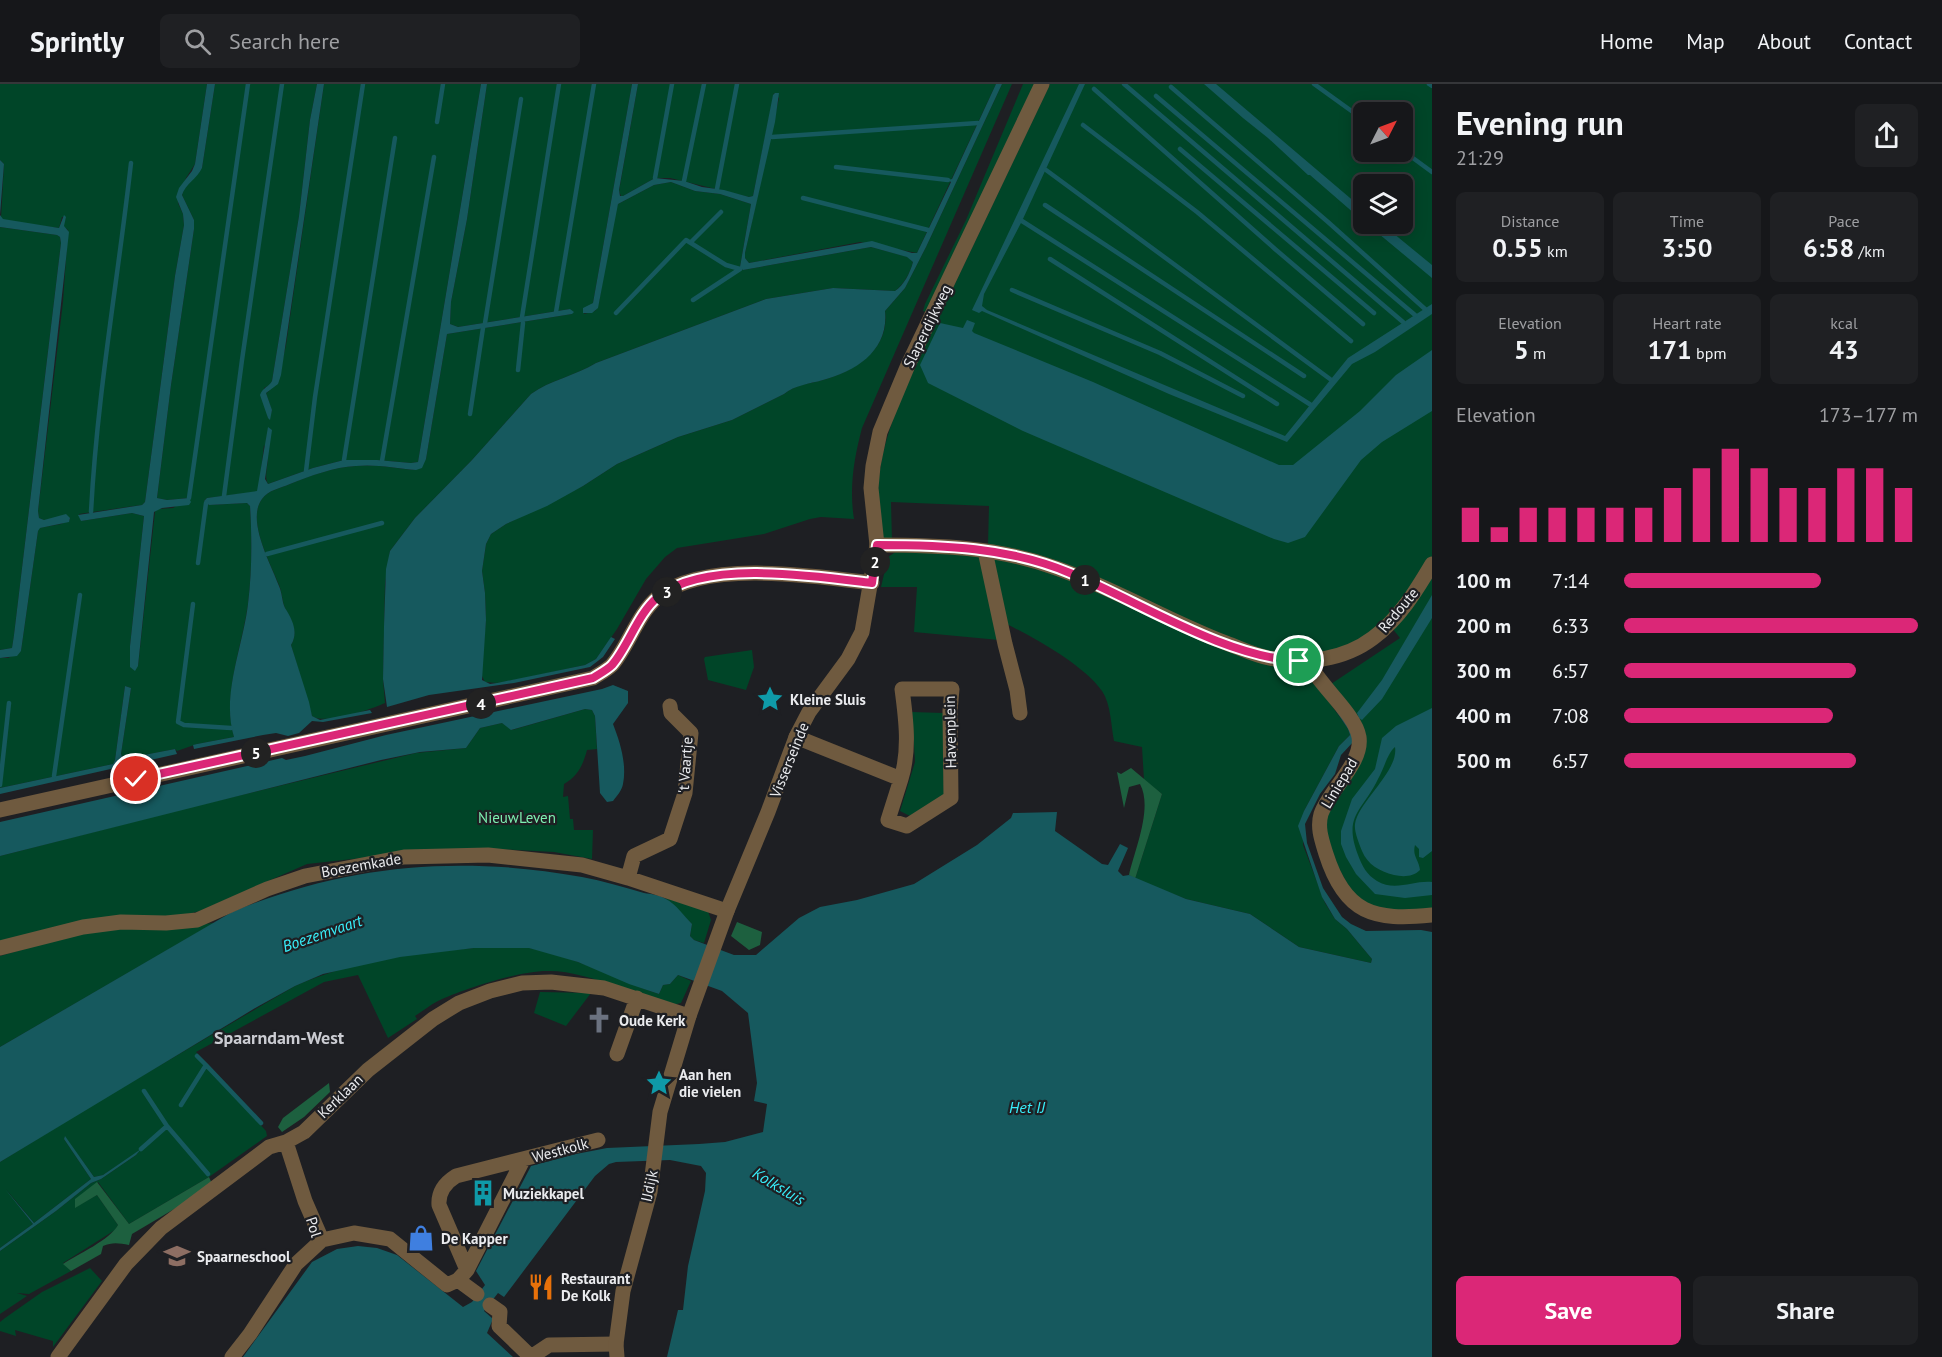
<!DOCTYPE html>
<meta charset="utf-8">
<style>
body{margin:0;font-family:"PT Sans",sans-serif;background:#1f2023;color:#f1f3f6;height:100vh;display:flex;flex-direction:column;font-size:22px;white-space:nowrap}
*{box-sizing:border-box;margin:0}
p{font-size:20px;color:#9e9fa2}
.icon{flex:none;width:33px;height:33px;fill:none;stroke:currentColor;stroke-width:2;stroke-linecap:round;stroke-linejoin:round}
.map{position:relative;flex:1;overflow:hidden}
.side{display:flex;flex-direction:column;background:#16171a;width:510px}
.side>*{flex:none}
.needle{width:39px;rotate:48deg}
.fabs{position:absolute;left:1353px;top:18px;display:grid;gap:12px}
.fabs a{display:grid;place-items:center;width:60px;height:60px;border-radius:9px;background:#16171a;box-shadow:0 3px 15px #0003,0 0 0 2px #353639;font-size:30px}
.pin{position:absolute;display:grid;place-items:center;width:51px;height:51px;color:#fff;margin:-26px;border:3px solid #fff;border-radius:50%;box-shadow:0 2px 6px #0007}
.km{position:absolute;width:30px;height:30px;margin:-15px;border-radius:50%;background:#222;color:#fff;font-size:16px;line-height:30px;text-align:center}
.round{display:grid;place-items:center;flex:none;width:63px;height:63px;border-radius:9px;background:#1f2023}
.overview{display:flex;align-items:center;justify-content:space-between;height:102px;padding:0 24px}
h1{font-size:33px;font-weight:800;line-height:45px}
.metrics{display:grid;grid-template-columns:repeat(3,1fr);gap:9px;height:102px;padding:6px 24px}
.metrics div{display:grid;align-content:center;border-radius:9px;background:#1f2023;text-align:center}
.metrics b{font-size:26px;font-weight:800}
.metrics small{font-size:16px;font-weight:400}
.metrics p{font-size:16px}
.chart{height:168px;padding:12px 24px}
.chart p{display:flex;justify-content:space-between}
.chart svg{width:100%;height:108px;margin-top:6px;stroke:#db2777;stroke-width:6}
.button{display:flex;gap:12px;margin-top:auto;padding:12px 24px}
.button a{flex:1;height:69px;border-radius:9px;background:#db2777;color:#fff;font-size:24px;font-weight:800;line-height:69px;text-align:center}
.button a+a{background:#1f2023;color:#f1f3f6}
ul{padding:0 24px;list-style:none;font-size:20px}
li{display:grid;grid-template-columns:96px 72px 1fr;align-items:center;height:45px}
li i{height:15px;border-radius:8px;background:#db2777}
header{display:flex;align-items:center;gap:36px;box-sizing:border-box;height:84px;padding:0 30px;background:#16171a;border-bottom:2px solid #353639}
header strong{font-size:28px}
nav{display:flex;gap:33px;margin-inline-start:auto;font-size:21px}
.search{width:420px;height:54px;background:#1f2023;display:flex;align-items:center;gap:15px;box-sizing:border-box;padding:0 21px;border-radius:9px;color:#9e9fa2;font-size:22px}
main{display:flex;flex:1;min-height:0}
.map>svg:first-child{display:block}
.green{fill:#004528;fill-rule:evenodd}
.forest{fill:#1d603f}
.water{fill:#16595e}
.lines{fill:none;stroke-linecap:round;stroke-linejoin:round}
.stream{stroke:#16595e;stroke-width:4.5}
.minor{stroke:#6f5a3f;stroke-width:15}
.tertiary{stroke:#6f5a3f;stroke-width:15}
.route-casing{stroke:#fff;stroke-width:12}
.route{stroke:#db2777;stroke-width:8}
.labels{text-anchor:middle;dominant-baseline:central;stroke-width:4.5;stroke-linejoin:round;paint-order:stroke}
.street-label{font-size:15px;fill:#eaebee;stroke:#1e1f23}
.poi-label{font-size:15px;font-weight:bold;fill:#eaebee;stroke:#1e1f23;text-anchor:start}
.park-label{font-size:15px;fill:#7df0b1;stroke:#1e1f23}
.water-label{font-size:16px;font-style:italic;fill:#38eef9;stroke:#1e1f23}
.quarter-label{font-size:18px;font-weight:bold;fill:#cbccd2;stroke:#1e1f23}
</style>
<header>
<strong>Sprintly</strong>
<div class="search"><svg class="icon" aria-label="search" viewBox="0 0 24 24"><circle cx="10" cy="10" r="6"/><path d="M15 15l6 6"/></svg>Search here</div>
<nav><a>Home</a><a>Map</a><a>About</a><a>Contact</a></nav>
</header>
<main>
<div class="map">
<svg width="1432" height="1273" viewBox="0 0 1432 1273">
<rect width="100%" height="100%" fill="#1e1f23"/>
<path class="green" d="M0 0H207L195 80 186 94 178 119 183 130 184 141 175 192 145 418 142 421 134 422 79 430 81 437 132 429 144 432 130 562 138 582 155 428 157 425 173 424 189 414 167 416 157 414 171 301 194 145V136L182 111 184 104 202 84 215 0H317L310 36 299 132 272 297 270 301 264 304 268 334 272 327 266 309 269 307 283 274 286 261 324 0H481L418 378 411 379 377 376H344L313 384 268 400C262 389 273 376 264 361L259 404 257 408 207 414 204 417 209 421 247 419 250 422C252 454 252 488 248 520 242 564 222 610 234 653L197 660 177 667 175 665 124 675 121 670 131 604 125 602 115 676 113 680 0 704V574H8L21 567 38 447 39 444 61 440 70 436V434L44 436 39 434 38 427 63 218 68 146 63 142 66 133H62L59 144 5 137 1 134 4 80 0 76Z
M487 0H632L593 219 586 224 584 230 595 227 599 218 614 131 618 120 654 101 671 98 695 107 720 110 751 120 740 183 743 186 871 163 908 173 913 178C910 189 904 200 895 207L833 204 766 215 596 279C575 292 550 296 531 310L472 376 415 434 390 467 385 500 383 595 385 619C370 626 324 641 312 632L291 561C299 548 291 535 285 524 282 517 282 508 279 501 271 480 246 436 262 415 268 406 281 404 290 400 309 392 334 383 356 382 375 380 396 384 415 386L426 375 447 250 572 230 570 225 458 243 450 240 451 218 467 135Z
M638 0H996L917 169 860 158 749 179 745 174V169L779 14 774 9 753 112 749 113 670 94H655L623 112H621L619 107Z
M1002 0H1012L862 344C854 374 849 404 854 435L821 433 810 435 764 450 677 464 665 473 646 495 617 545 596 575 585 581 520 595 497 599 485 598 482 592V578L486 536 485 509 482 487 486 460 491 450 506 440 583 402 617 380 678 353 732 336 784 310C796 300 809 300 823 296 856 287 890 265 885 227L905 204 926 163Z
M1023 0H1036L926 228 923 227 925 220 966 136Z
M1050 0H1432V472L1414 502 1368 553 1325 570H1268L988 461 989 422 891 418 892 457 883 454C881 442 879 429 878 416 877 379 889 345 902 311ZM1364 28H1402V68H1364ZM1364 100H1402V140H1364Z
M0 143 57 151 60 153 61 159 14 551 12 564 0 566Z
M897 467 1011 474 1298 583 1309 589 1348 645 1350 651 1339 662 1304 727 1303 761 1325 819 1335 835 1347 845 1372 875 1371 879 1299 863 1250 830 1186 815 1135 795 1162 710 1144 696 1142 663 1114 657C1111 642 1111 620 1102 607 1082 579 1028 550 996 535L999 556 914 548 917 503H881L888 473Z
M1432 487V826L1390 829 1355 814 1330 768 1325 735 1360 675 1331 600 1400 554 1392 544Z
M752 566 754 583 746 606 708 596 704 575 705 573Z
M585 625 592 626 595 632 597 665 587 666C583 681 578 692 564 700L563 713 568 712 570 735H573L574 746H593L592 775 554 768 477 764 407 769 307 780 200 827 168 835 0 861V772L191 723 416 669 466 664 480 644 502 639 512 646Z
M912 628 943 629 944 712 910 732 900 727 915 678Z
M665 814 708 827 711 836 704 859 694 856 690 852 692 840Z
M214 839 0 963V872L95 845 160 844Z
M474 864C492 864 513 861 530 864 575 872 616 896 659 910L663 901 670 900 678 891 691 897 681 919C660 925 636 908 616 902 595 895 571 887 549 887 521 886 463 905 438 917 430 921 423 927 415 932L417 935 388 954 358 891 324 898 196 968 266 1047 267 1052 209 1093 129 1140 98 1098 75 1123 97 1111 118 1141 115 1146 63 1179 71 1187 29 1210 17 1209 27 1212 0 1230V1167L56 1127 91 1099 101 1095 136 1071 139 1067 103 1091 94 1093 65 1053 64 1055 91 1095 34 1139 6 1105 33 1140 0 1164V1078L89 1023 295 902C351 877 413 869 474 864Z
M540 908 591 909 566 942 534 929Z
M90 1184 102 1197 53 1263V1257L15 1246 16 1252 0 1247V1238L5 1234 42 1208Z"/>
<path class="forest" d="M1131 684 1162 710 1135 795 1129 791C1135 765 1153 724 1140 700L1129 703 1124 724 1117 688 1121 690Z
M737 838 762 848 760 861 749 866 731 852Z
M329 999 330 1008 304 1033 282 1048 278 1043 283 1034Z
M209 1093 213 1102 132 1150 129 1161C119 1159 112 1158 103 1162L101 1170 71 1187 63 1180C78 1170 110 1156 118 1141L97 1111 75 1124V1115L97 1098 129 1140Z"/>
<path class="water" d="M207 0H215L202 84C197 95 185 100 182 111L194 136V145L171 301 157 414 167 416 189 414 191 418 189 421 162 424 154 428 138 582 135 587 130 583V562L144 432 132 429 81 437 78 431 142 421 145 418 175 192 184 141 183 130 176 113 179 104 192 87 195 80Z
M317 0H324L281 291 278 300 266 309 272 326 270 336 268 334 260 311C263 303 269 303 272 297L299 132 310 36Z
M481 0H487L467 135 451 218 450 240 458 243 570 225 574 228 572 230 447 250 426 375 422 384 416 386C396 384 375 380 356 382 334 383 310 392 290 400 281 404 268 406 262 415 246 436 271 480 279 502 282 508 282 518 285 524 292 535 299 548 291 561L309 618 312 632 320 636 370 626 372 629 323 638 312 637 299 649 288 652 276 649 263 651 194 665 193 661 197 660 234 653C221 611 243 563 248 520 252 488 252 454 250 422L247 419 209 421 204 417 207 414 257 407 268 343 272 346 265 395 268 400 313 384 344 376H377L411 379 418 378Z
M632 0H638L619 106 620 112H623L655 94 684 97 702 103 724 106 749 113 753 112 773 11 775 9H779L775 38 745 169V174L749 179 872 157 912 169H917L951 98 948 96 952 95 996 0H1002L926 163 905 204 885 227C889 266 857 287 823 296 809 300 795 301 784 310L732 336 678 353 617 380 583 402 547 422 506 440 491 450 486 460 482 487 485 509 486 536 482 596 490 600 497 599 585 581 596 575 611 553 615 555 603 573 590 583 514 599 429 611 387 623 383 595 384 542 386 485 390 467 415 434 472 376 531 310C550 296 575 292 596 279L766 215 833 204 895 207C904 201 910 189 913 178L907 173 871 163 743 186 740 183 751 120 720 110 695 107 671 98 654 101 618 120 598 224 592 229H583V224L593 219Z
M1079 0H1085L1022 137 984 210 982 222 987 226 1285 352 1348 274 1432 220V230L1375 268 1352 280 1287 358 1169 310 982 227 979 229 972 226Z
M1204 0H1216L1363 125V137L1310 91H1308L1268 54 1243 34Z
M0 76 4 80 0 131 3 135 59 144 64 131 66 133 64 142 69 148 38 427 39 434 44 436 66 430 70 434 69 438 40 444 38 447 21 567 17 572 0 574V566L12 564 14 551 61 159 60 153 57 151 0 143Z
M1367 140H1382L1432 181V194Z
M967 236 975 239 972 247 974 249 1093 298 1279 381H1293L1360 327 1396 291 1432 266V327L1382 358 1361 376 1305 453 1288 459 1274 455 1023 347 928 299 920 281 940 239 963 244Z
M1432 511V534L1382 615 1362 636 1359 634 1357 629 1382 596Z
M613 601 628 607V619L613 640C620 658 627 680 623 700 622 706 617 712 613 717L607 718 600 709 595 632 592 626 585 625 511 646 502 639 480 644 466 664 420 668 381 676 0 772V738L282 674 286 676 305 672 386 651 602 605Z
M125 602 131 604 121 670 123 675 175 665 177 670 0 710V704L113 680 115 676Z
M1432 624V767L1423 774 1419 773V765L1415 761C1412 772 1419 776 1420 786 1413 793 1403 793 1394 791 1379 787 1368 781 1362 767 1359 759 1354 748 1355 740 1358 718 1399 687 1395 663 1387 670 1384 685 1378 695 1362 728 1343 731 1358 771 1362 782 1367 791 1377 797 1395 808 1414 796 1432 798V811L1405 814 1375 810 1356 790 1346 773 1341 760V747L1352 715 1375 685 1382 654 1396 642Z
M1336 627 1343 630 1355 656 1341 671 1335 690 1320 710 1305 740 1307 759 1323 804 1342 833 1351 840 1366 847 1421 846 1432 848V1273H667L678 1226H683L688 1182 705 1107 706 1089 701 1082 670 1076 616 1078 609 1080 595 1092 504 1213 498 1209 484 1227 493 1235 487 1249 513 1273H243L312 1178 337 1165 358 1162 377 1164 397 1171 463 1223 472 1218 485 1201 476 1187 531 1082 576 1070 607 1064 699 1060 725 1058 763 1048 767 1020 754 1017 757 999 748 929 722 907 678 891 670 900 663 901 659 910 629 900 578 878 529 864H474L400 873 323 890 295 902 257 923 0 1078V963L232 828C347 780 460 771 582 793 603 797 623 803 644 809 651 810 660 811 666 815 676 820 684 832 692 840L690 852 694 856 734 871H756L799 834 820 823 857 816 914 800 977 761 1011 734 1013 729 1057 728 1055 747 1102 780 1108 781 1120 760 1128 764 1118 787 1123 792 1129 791 1186 815 1250 830 1299 863 1371 879 1372 875 1347 845 1335 835 1322 813 1298 742 1304 727 1339 662 1350 651 1348 645Z
M65 1052 94 1093 103 1091 141 1065 136 1071 101 1095 91 1099 56 1127 0 1167V1164L33 1140 5 1105 34 1139 91 1095 64 1055Z"/>
<g class="lines">
<path class="stream" d="M1124 0 1403 238
M1314 0 1364 36
M1429 0 1432 2
M1171 3 1328 138 1425 225
M1094 5 1275 165 1363 240
M1156 12 1415 231
M437 38 443 0
M1083 41 1197 128 1351 257
M772 53 978 39
M1180 65 1374 229
M1402 66 1432 88
M836 83 948 96
M1046 86 1330 295
M655 94 672 0
M684 97 704 0
M717 105 737 0
M803 114 928 146
M1045 121 1304 292
M1022 137 1311 321
M691 158 721 128
M1050 175 1277 320
M1012 206 1160 269 1243 312
M693 216 740 185
M556 228 594 0
M616 229 686 156 726 181 740 185
M522 233 559 0
M485 239 521 15
M518 286 523 239
M470 330 483 244
M344 376 395 54
M382 377 434 73
M306 387 315 313 363 0
M224 412 242 276 282 0
M189 414 248 0
M91 428C97 311 118 195 131 79
M267 470 382 439
M198 479 206 419
M193 520 178 638 184 641 231 644
M54 692 80 511
M0 701 9 619
M206 981 261 1039
M144 1007 167 1042
M181 1021 206 981 197 972
M141 1065 167 1042 208 1090"/>
<path class="minor" d="M877 461C938 461 998 463 1056 484 1114 504 1168 537 1226 559 1240 564 1254 571 1269 574 1304 581 1344 576 1373 554 1399 535 1416 507 1432 480
M985 467 1005 560 1017 606 1020 629
M1308 577C1318 601 1355 629 1359 653 1363 679 1329 706 1321 730 1317 744 1322 757 1326 770 1345 830 1374 837 1432 831
M796 653 901 695 888 736 907 742 951 714 950 627 952 605H902C906 635 910 666 901 695
M628 794 634 772 670 755 685 709 691 649 671 629 670 622
M0 864 83 843 121 838 166 839 197 836 267 805 305 792 404 773 488 771 582 781 628 794 727 827
M617 970 637 914
M286 1058 305 1117 322 1156
M322 1156 354 1149 390 1155 447 1201 458 1196 467 1186 523 1076
M467 1186 439 1121C438 1108 445 1099 456 1092L598 1056
M458 1196 477 1210
M490 1221 500 1228 499 1242 531 1273
M58 1273 126 1180 161 1144 269 1063 286 1058 304 1048 368 986 433 935 459 919 490 907 522 899 551 898 604 904 689 932
M232 1273 250 1250 296 1180 322 1156
M531 1273 549 1261 616 1260"/>
<path class="tertiary" d="M0 726 593 594C599 590 607 586 612 581 628 563 638 529 658 513 704 475 816 492 872 499
M617 1273 616 1260 623 1207 650 1108 660 1028 689 932 727 827 768 728 796 653 809 628 848 575 862 548 877 461 871 404 873 382 880 348 908 281 1042 0"/>
</g>
<g class="lines">
<g class="route-casing">
<path id="route" d="M136 695 593 594C599 590 607 586 612 581 628 563 638 529 658 513 704 475 816 492 872 499L877 461C942 461 1009 463 1070 489 1140 518 1224 573 1299 577"/>
</g>
<use href="#route" class="route"/>
</g>
<defs>
<g id="sight-bare" transform="scale(2.07)"><path d="M0-6L1.8-2.2L6-1.7L2.9 1.2L3.7 5.4L0 3.3L-3.7 5.4L-2.9 1.2L-6-1.7L-1.8-2.2Z" fill="#0f9aa8" stroke="#1e1f23" stroke-width="2.5" paint-order="stroke"/></g>
<g id="church-bare" transform="scale(2.07)"><path d="M-1.2-6h2.4v3.5h3.3v2.4h-3.3V6h-2.4V-.1h-3.3v-2.4h3.3Z" fill="#6b7280" stroke="#1e1f23" stroke-width="2.5" paint-order="stroke"/></g>
<g id="building-bare" transform="scale(2.07)"><path d="M-4-6H4V6H1V3H-1V6H-4ZM-2.5-4.3h1.7v1.8h-1.7ZM.8-4.3h1.7v1.8H.8ZM-2.5-1h1.7V.8h-1.7ZM.8-1h1.7V.8H.8Z" fill="#0f9aa8" stroke="#1e1f23" stroke-width="2.5" paint-order="stroke"/></g>
<g id="shop-bare" transform="scale(2.07)"><path d="M-5-2.5h2.3a2.7 3.5 0 0 1 5.4 0H5L5.5 6h-11ZM-1.5-2.5h3a1.5 2.3 0 0 0-3 0Z" fill="#3f7fe0" stroke="#1e1f23" stroke-width="2.5" paint-order="stroke"/></g>
<g id="school-bare" transform="scale(2.07)"><path d="M0-5L7-2L0 1L-7-2ZM-4 1L0 2.5L4 1V4Q0 6-4 4Z" fill="#8d6e63" stroke="#1e1f23" stroke-width="2.5" paint-order="stroke"/></g>
<g id="restaurant-bare" transform="scale(2.07)"><path d="M-5-6h1v4h1v-4h1v4h1v-4h1v5L-1.5 .5V6h-2V.5L-5-1ZM5-6V6H3V1.5H1.5Q1.5-4 5-6Z" fill="#e8710a" stroke="#1e1f23" stroke-width="2.5" paint-order="stroke"/></g>
</defs>
<g fill-rule="evenodd">
<use href="#sight-bare" x="770" y="615"/>
<use href="#church-bare" x="599" y="936"/>
<use href="#sight-bare" x="659" y="999"/>
<use href="#building-bare" x="483" y="1109"/>
<use href="#shop-bare" x="421" y="1154"/>
<use href="#school-bare" x="177" y="1172"/>
<use href="#restaurant-bare" x="541" y="1203"/>
</g>
<g class="labels">
<g class="street-label">
<text transform="translate(927 242) rotate(-64)">Slaperdijkweg</text>
<text transform="translate(1398 526) rotate(-50)">Redoute</text>
<text transform="translate(950 648) rotate(-91)">Havenplein</text>
<text transform="translate(789 676) rotate(-68)">Visserseinde</text>
<text transform="translate(685 681) rotate(-86)">'t Vaartje</text>
<text transform="translate(1339 699) rotate(-59)">Liniepad</text>
<text transform="translate(361 781) rotate(-10)">Boezemkade</text>
<text transform="translate(340 1012) rotate(-44)">Kerklaan</text>
<text transform="translate(560 1066) rotate(-15)">Westkolk</text>
<text transform="translate(649 1102) rotate(-78)">IJdijk</text>
<text transform="translate(314 1143) rotate(72)">Pol</text>
</g>
<g class="poi-label">
<text x="790" y="615">Kleine Sluis</text>
<text x="619" y="936">Oude Kerk</text>
<text x="679" y="990">Aan hen<tspan x="679" dy="17">die vielen</tspan></text>
<text x="503" y="1109">Muziekkapel</text>
<text x="441" y="1154">De Kapper</text>
<text x="197" y="1172">Spaarneschool</text>
<text x="561" y="1194">Restaurant<tspan x="561" dy="17">De Kolk</tspan></text>
</g>
<g class="park-label">
<text x="517" y="733">NieuwLeven</text>
</g>
<g class="water-label">
<text transform="translate(322 849) rotate(-19)">Boezemvaart</text>
<text x="1027" y="1023">Het IJ</text>
<text transform="translate(779 1102) rotate(31)">Kolksluis</text>
</g>
<g class="quarter-label">
<text x="279" y="953">Spaarndam-West</text>
</g>
</g>
</svg>
<div class="fabs">
<a><svg class="needle" viewBox="-14 -14 28 28"><path d="M0-13l5 13h-10z" fill="#e53935"/><path d="M0 13l5-13h-10z" fill="#9e9fa2"/></svg></a>
<a><svg class="icon" aria-label="layers" viewBox="0 0 24 24"><path d="M12 4l9 5-9 5-9-5zM3 14l9 5 9-5"/></svg></a>
</div>
<div class="pin" style="left:1299px;top:577px;background:#1e9e55"><svg class="icon" aria-label="arrive" viewBox="0 0 24 24"><path d="M6 21V4h12l-3 4 3 4H6"/></svg></div>
<div class="pin" style="left:136px;top:695px;background:#d93025"><svg class="icon" aria-label="check" viewBox="0 0 24 24"><path d="M5 12l5 5 9-10"/></svg></div>
<b class="km" style="left:1085px;top:496px">1</b>
<b class="km" style="left:875px;top:478px">2</b>
<b class="km" style="left:667px;top:508px">3</b>
<b class="km" style="left:481px;top:620px">4</b>
<b class="km" style="left:256px;top:669px">5</b>
</div>
<section class="side">
<div class="overview"><div><h1>Evening run</h1><p>21:29</p></div><a class="round"><svg class="icon" aria-label="share" viewBox="0 0 24 24"><path d="M12 15V3M7 8l5-5 5 5M5 13v7h14v-7"/></svg></a></div>
<div class="metrics">
<div><p>Distance</p><b>0.55<small> km</small></b></div>
<div><p>Time</p><b>3:50</b></div>
<div><p>Pace</p><b>6:58<small> /km</small></b></div>
</div>
<div class="metrics">
<div><p>Elevation</p><b>5<small> m</small></b></div>
<div><p>Heart rate</p><b>171<small> bpm</small></b></div>
<div><p>kcal</p><b>43</b></div>
</div>
<div class="chart"><p><span>Elevation</span>173–177 m</p>
<svg viewBox="0 0 160 44" preserveAspectRatio="none"><path d="M5 44V30M15 44V38M25 44V30M35 44V30M45 44V30M55 44V30M65 44V30M75 44V22M85 44V14M95 44V6M105 44V14M115 44V22M125 44V22M135 44V14M145 44V14M155 44V22"/></svg>
</div>
<ul>
<li><b>100 m</b>7:14<i style="width:67%"></i></li>
<li><b>200 m</b>6:33<i style="width:100%"></i></li>
<li><b>300 m</b>6:57<i style="width:79%"></i></li>
<li><b>400 m</b>7:08<i style="width:71%"></i></li>
<li><b>500 m</b>6:57<i style="width:79%"></i></li>
</ul>
<div class="button"><a>Save</a><a>Share</a></div>
</section>
</main>
